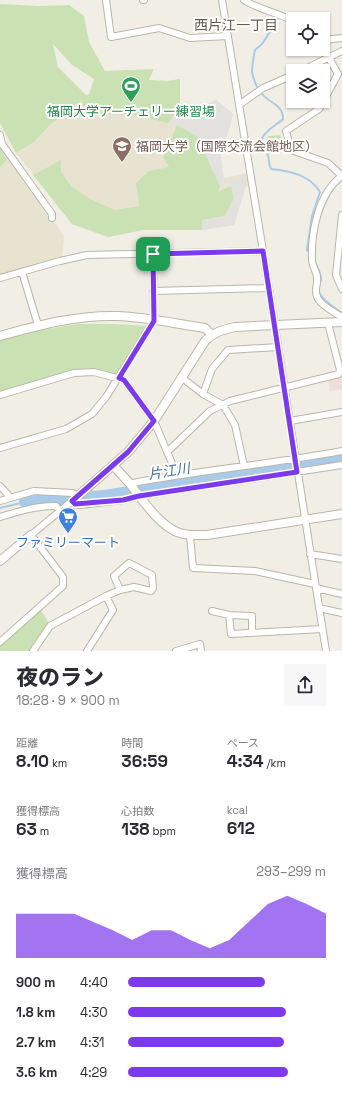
<!DOCTYPE html>
<html lang="ja">
<meta charset="utf-8">
<style>
body{margin:0;font-family:"Space Grotesk","Noto Sans JP",sans-serif;background:#f7f7f7;color:#2b2b33;height:100vh;display:flex;flex-direction:column;font-size:15px;white-space:nowrap}
*{box-sizing:border-box;margin:0}
p{font-size:13px;color:#7c7c81}
.icon{flex:none;width:22px;height:22px;fill:none;stroke:currentColor;stroke-width:2;stroke-linecap:round;stroke-linejoin:round}
.map{position:relative;height:651px;overflow:hidden}
.panel{display:flex;flex-direction:column;background:#fff;flex:1}
.panel>*{flex:none}
.buttons{position:absolute;left:286px;top:12px;display:grid;gap:8px}
.buttons a{display:grid;place-items:center;width:44px;height:44px;border-radius:0px;background:#fff;box-shadow:0 1px 3px #0004;font-size:20px}
.pin{position:absolute;display:grid;place-items:center;width:34px;height:34px;color:#fff;margin:-17px;border-radius:8px;box-shadow:0 2px 6px #0006}
.round{display:grid;place-items:center;flex:none;width:42px;height:42px;border-radius:0px;background:#f7f7f7}
.overview{display:flex;align-items:center;justify-content:space-between;height:68px;padding:0 16px}
h1{font-size:22px;font-weight:800;line-height:30px}
.stats{display:grid;grid-template-columns:repeat(3,1fr);gap:6px;height:68px;padding:4px 16px}
.stats div{display:grid;align-content:center}
.stats b{font-size:17px;font-weight:800}
.stats small{font-size:11px;font-weight:400}
.stats p{font-size:11px}
.chart{height:112px;padding:8px 16px}
.chart p{display:flex;justify-content:space-between}
.chart svg{width:100%;height:72px;margin-top:4px;fill:#7c3aed;opacity:.7}
ul{padding:0 16px;list-style:none;font-size:13px}
li{display:grid;grid-template-columns:64px 48px 1fr;align-items:center;height:30px}
li i{height:10px;border-radius:5px;background:#7c3aed}
.map>svg:first-child{display:block}
.education{fill:#e8e3d1}
.medical{fill:#f0dedb}
.green{fill:#cae1b3;fill-rule:evenodd}
.parking{fill:#e2e1de}
.lines{fill:none;stroke-linecap:round;stroke-linejoin:round}
.stream{stroke:#a9cbe7;stroke-width:2}
.river{stroke:#a9cbe7;stroke-width:12}
.minor-casing{stroke:#bbb6aa;stroke-width:8}
.tertiary-casing{stroke:#bbb6aa;stroke-width:10}
.minor{stroke:#fff;stroke-width:6}
.tertiary{stroke:#fff;stroke-width:8}
.route-casing{stroke:#fff;stroke-width:8}
.route{stroke:#7c3aed;stroke-width:5}
.labels{text-anchor:middle;dominant-baseline:central;stroke-width:4;stroke-linejoin:round;paint-order:stroke}
.leisure-label{font-size:13px;fill:#27864d;stroke:#fff}
.education-label{font-size:13px;fill:#785e54;stroke:#fff;text-anchor:start}
.shop-label{font-size:13px;fill:#366cbe;stroke:#fff}
.neighbourhood-label{font-size:14px;fill:#645c4f;stroke:#fff}
.water-label{font-size:14px;font-style:italic;fill:#3c73a1;stroke:#fff}
</style>
<div class="map">
<svg width="342" height="651" viewBox="0 0 342 651">
<rect width="100%" height="100%" fill="#f1eee6"/>
<path class="education" d="M180 79V107L197 109 216 100 233 114 228 133 220 150 223 175 225 178 250 172 252 185 246 186 234 225 202 230H143L108 237 72 224 16 153 34 142 49 126 69 112 89 94 149 80 168 81Z
M0 145 64 236 62 258 0 276Z"/>
<path class="medical" d="M342 375V389L330 391 328 379Z"/>
<path class="green" d="M0 4 39 6 69 5 84 16 89 42 105 71 154 69 149 80 168 81 180 79V107L168 123 136 115 106 114 84 117 82 100 49 126 34 142 16 153 0 123ZM53 44 72 65 94 79 89 94 87 96 58 67Z
M177 125 197 136 220 186 218 192 231 186 234 198 225 216 203 220 202 230H143L108 237 72 224 33 175 61 160V172L71 186 90 199 115 210 139 206 136 183 149 171 169 167 163 157Z
M280 135 282 140 270 147 266 140 268 136Z
M0 148 7 160 0 167Z
M78 324H113L149 326 118 376 89 368 73 371 0 392V341L30 332Z
M40 609 50 625 31 651H0V645Z"/>
<path class="parking" d="M216 100 233 114 228 133 220 150 223 175 227 181 220 186 197 136 177 125 168 123 180 107 197 109Z
M245 178 246 186 234 225 202 230V220L225 216 234 198 230 180Z"/>
<g class="lines">
<path class="stream" d="M277 17C276 22 265 40 262 44 260 46 257 48 255 50 254 53 252 68 252 72 253 78 257 89 262 94 269 103 283 104 283 119 277 125 257 135 262 145 263 148 266 150 267 153 270 158 268 164 271 169 290 171 310 175 320 192L312 216 307 250 310 253
M315 262C318 268 321 273 321 280 320 283 318 286 318 289 319 298 335 308 342 313
M0 508 25 502"/>
<path class="river" d="M25 502 104 496 342 459"/>
<g class="minor-casing">
<path id="minor" d="M106 0 111 37 159 28 190 38 228 36
M143 0H144
M222 0 263 251 326 651
M244 0C259 10 277 12 293 21
M323 40 342 38
M329 58 338 74 319 109 286 131 291 150 328 163 342 176
M301 71 342 51
M239 105 263 88 293 75
M0 135 2 144 52 214V218
M342 176C318 193 311 233 312 260 312 266 317 272 317 278 318 286 313 291 318 299 323 307 334 312 342 317
M342 215 336 275 342 289
M22 272 38 325
M0 278 60 261 87 255 263 251
M153 291 269 288
M181 377 203 394 223 405 235 425 244 466
M203 394 212 369 228 350 278 347
M0 395 74 373 94 372 124 380 154 421 177 475
M290 421 342 412
M0 448 66 429 92 414 106 397 154 321 153 254
M167 452 210 411 230 401 339 374 340 370 329 327V323
M130 484 133 483C202 470 273 464 342 451
M0 486 10 497
M0 501 34 491 73 493 78 496 31 535 63 577V586L0 642
M72 501 75 504 80 505 123 500 139 496 342 465
M0 517C17 512 38 505 56 506L60 511
M190 536 193 568 255 571 315 584
M310 554 342 559
M316 588 342 594
M319 608 342 613
M212 611 229 615 252 616V633
M229 615 231 634 322 629
M33 651 50 626 106 596
M87 651 113 610 106 596 120 590 134 587 151 591 153 588 152 575 129 563 114 576 120 590
M176 651 200 644 201 651"/>
</g>
<g class="tertiary-casing">
<path id="tertiary" d="M0 336C39 325 77 315 117 316 147 317 177 324 205 328L212 335
M114 466C119 472 125 478 130 484 142 499 161 528 180 533 189 536 198 535 207 535L342 514
M78 496 128 452 154 421 205 341C214 332 222 330 235 327L342 322
M0 561 31 535"/>
</g>
<use href="#minor" class="minor"/>
<use href="#tertiary" class="tertiary"/>
</g>
<g class="lines">
<g class="route-casing">
<path id="route" d="M263 251 297 472 139 496 123 500 75 504 72 501 128 452 154 421 124 380 119 378 154 321 153 254Z"/>
</g>
<use href="#route" class="route"/>
</g>
<defs>
<g id="stadium-pin" transform="scale(1)"><path d="M0 17L-7.5 6A9.5 9.5 0 1 1 7.5 6Z" fill="#2e9e5b" stroke="#fff"/><path d="M0-5a6.5 5 0 1 0 0 10a6.5 5 0 1 0 0-10ZM-3.5-1.8h7v3.6h-7Z" fill="#fff"/></g>
<g id="university-pin" transform="scale(1)"><path d="M0 17L-7.5 6A9.5 9.5 0 1 1 7.5 6Z" fill="#8d6e63" stroke="#fff"/><path d="M0-5L7-2L0 1L-7-2ZM-4 1L0 2.5L4 1V4Q0 6-4 4Z" fill="#fff"/></g>
<g id="supermarket-pin" transform="scale(1)"><path d="M0 17L-7.5 6A9.5 9.5 0 1 1 7.5 6Z" fill="#3f7fe0" stroke="#fff"/><path d="M-6-5.5h2.5l.6 2H6L4.5 2H-2.5L-4.4-4H-6ZM-1.5 3.2a1.3 1.3 0 1 0 .1 0ZM3 3.2a1.3 1.3 0 1 0 .1 0Z" fill="#fff"/></g>
</defs>
<g fill-rule="evenodd">
<use href="#stadium-pin" x="131" y="86"/>
<use href="#university-pin" x="122" y="146"/>
<use href="#supermarket-pin" x="68" y="517"/>
</g>
<g class="labels">
<g class="leisure-label">
<text x="131" y="111">福岡大学アーチェリー練習場</text>
</g>
<g class="education-label">
<text x="136" y="146">福岡大学（国際交流会館地区）</text>
</g>
<g class="shop-label">
<text x="68" y="542">ファミリーマート</text>
</g>
<g class="neighbourhood-label">
<text x="236" y="25">西片江一丁目</text>
</g>
<g class="water-label">
<text transform="translate(169 471) rotate(-9)">片江川</text>
</g>
</g>
</svg>
<div class="buttons">
<a><svg class="icon" aria-label="locate" viewBox="0 0 24 24"><circle cx="12" cy="12" r="6"/><path d="M12 2v4M12 18v4M2 12h4M18 12h4"/></svg></a>
<a><svg class="icon" aria-label="layers" viewBox="0 0 24 24"><path d="M12 4l9 5-9 5-9-5zM3 14l9 5 9-5"/></svg></a>
</div>
<div class="pin" style="left:153px;top:254px;background:#1e9e55"><svg class="icon" aria-label="arrive" viewBox="0 0 24 24"><path d="M6 21V4h12l-3 4 3 4H6"/></svg></div>
</div>
<section class="panel">
<div class="overview"><div><h1>夜のラン</h1><p>18:28 · 9 × 900 m</p></div><a class="round"><svg class="icon" aria-label="share" viewBox="0 0 24 24"><path d="M12 15V3M7 8l5-5 5 5M5 13v7h14v-7"/></svg></a></div>
<div class="stats">
<div><p>距離</p><b>8.10<small> km</small></b></div>
<div><p>時間</p><b>36:59</b></div>
<div><p>ペース</p><b>4:34<small> /km</small></b></div>
</div>
<div class="stats">
<div><p>獲得標高</p><b>63<small> m</small></b></div>
<div><p>心拍数</p><b>138<small> bpm</small></b></div>
<div><p>kcal</p><b>612</b></div>
</div>
<div class="chart"><p><span>獲得標高</span>293–299 m</p>
<svg viewBox="0 0 160 44" preserveAspectRatio="none"><path d="M0 44V17L10 17L20 17L30 17L40 22L50 27L60 33L70 27L80 27L90 33L100 38L110 33L120 22L130 11L140 6L150 11L160 17V44z"/></svg>
</div>
<ul>
<li><b>900 m</b>4:40<i style="width:69%"></i></li>
<li><b>1.8 km</b>4:30<i style="width:80%"></i></li>
<li><b>2.7 km</b>4:31<i style="width:79%"></i></li>
<li><b>3.6 km</b>4:29<i style="width:81%"></i></li>
</ul>
</section>
